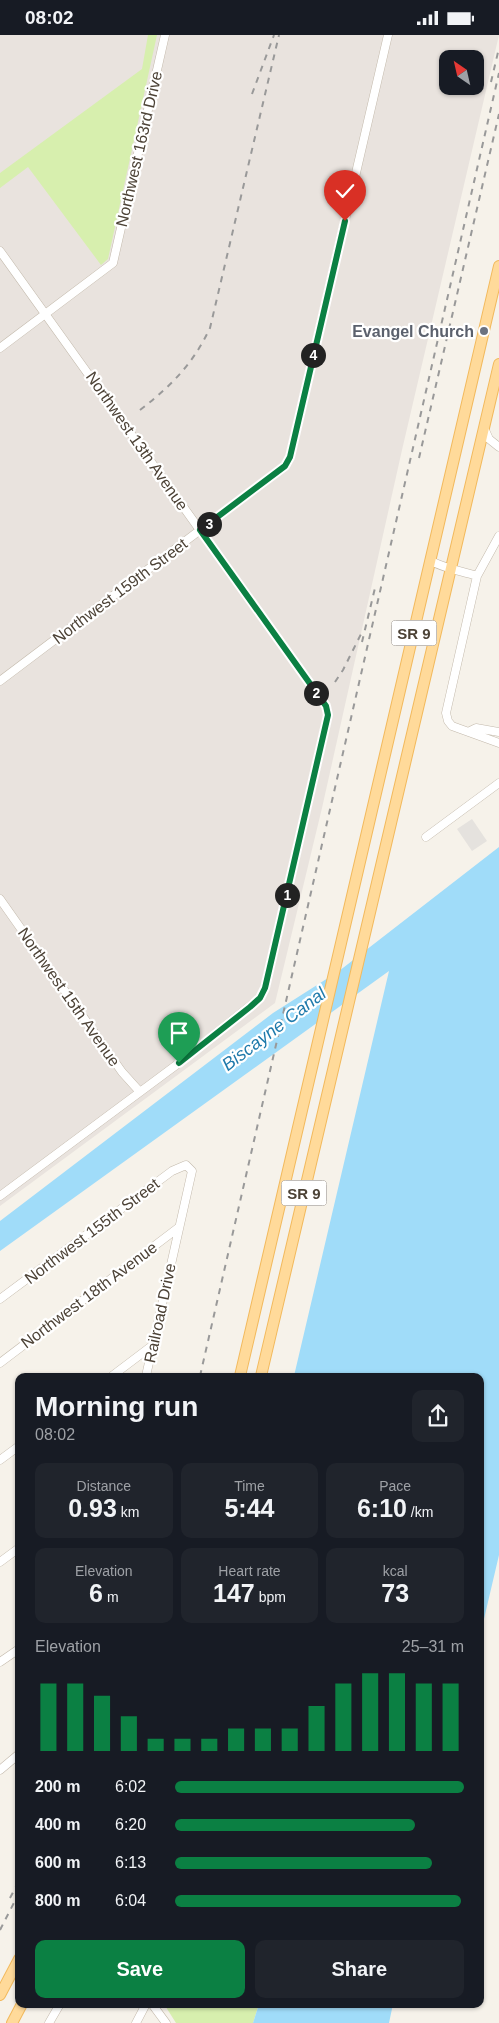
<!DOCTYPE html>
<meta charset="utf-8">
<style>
body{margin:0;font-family:Helvetica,sans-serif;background:#20242c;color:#f1f3f6;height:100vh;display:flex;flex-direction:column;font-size:19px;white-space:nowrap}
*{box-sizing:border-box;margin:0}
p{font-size:16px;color:#9ea1a6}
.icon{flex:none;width:28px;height:28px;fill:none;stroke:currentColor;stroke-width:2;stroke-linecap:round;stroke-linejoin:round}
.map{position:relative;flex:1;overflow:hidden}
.sheet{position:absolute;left:15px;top:1338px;width:469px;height:635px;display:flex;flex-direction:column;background:#171b24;border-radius:10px;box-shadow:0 1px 4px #0004}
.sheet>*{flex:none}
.needle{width:32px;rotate:326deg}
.fabs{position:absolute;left:439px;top:15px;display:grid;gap:10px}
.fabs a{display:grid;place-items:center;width:45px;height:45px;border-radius:10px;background:#171b24;box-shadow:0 1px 4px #0004;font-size:25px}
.pin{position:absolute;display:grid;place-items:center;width:42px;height:42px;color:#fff;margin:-51px -21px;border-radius:50% 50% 50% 0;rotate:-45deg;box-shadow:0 0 5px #0007}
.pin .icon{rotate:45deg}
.km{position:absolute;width:25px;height:25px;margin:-12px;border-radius:50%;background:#222;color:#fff;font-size:14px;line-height:25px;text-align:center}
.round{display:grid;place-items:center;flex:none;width:52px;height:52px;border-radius:10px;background:#20242c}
.overview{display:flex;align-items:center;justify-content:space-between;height:85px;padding:0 20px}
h1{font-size:28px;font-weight:700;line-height:38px}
.stats{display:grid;grid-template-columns:repeat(3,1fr);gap:8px;height:85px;padding:5px 20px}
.stats div{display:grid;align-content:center;border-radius:10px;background:#20242c;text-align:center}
.stats b{font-size:25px;font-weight:700}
.stats small{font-size:14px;font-weight:400}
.stats p{font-size:14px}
.chart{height:140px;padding:10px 20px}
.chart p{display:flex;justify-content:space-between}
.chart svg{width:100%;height:90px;margin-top:5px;stroke:#0b8043;stroke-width:6}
.action{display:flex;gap:10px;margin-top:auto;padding:10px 20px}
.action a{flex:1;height:58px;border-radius:10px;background:#0b8043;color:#fff;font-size:20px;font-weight:700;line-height:58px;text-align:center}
.action a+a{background:#20242c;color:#f1f3f6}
ul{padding:0 20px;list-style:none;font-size:16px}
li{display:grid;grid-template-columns:80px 60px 1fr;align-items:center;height:38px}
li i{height:12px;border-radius:6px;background:#0b8043}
.status{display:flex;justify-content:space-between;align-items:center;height:35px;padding:0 25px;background:#171b24;direction:ltr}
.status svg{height:14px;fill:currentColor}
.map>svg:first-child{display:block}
.industrial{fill:#e9e3de;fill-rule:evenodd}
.green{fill:#d7efae}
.parking{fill:#e5e2de}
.water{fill:#a0dcf9}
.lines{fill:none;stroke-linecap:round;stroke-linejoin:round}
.minor-casing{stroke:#c3b9ab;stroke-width:9}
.major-casing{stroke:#f2b95c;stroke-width:12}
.minor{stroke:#fff;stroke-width:8}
.major{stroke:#ffda9a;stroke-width:10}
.rail{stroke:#999;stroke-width:2;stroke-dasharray:6 6;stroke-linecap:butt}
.route-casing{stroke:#fff;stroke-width:10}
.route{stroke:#0b8043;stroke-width:6}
.worship-dot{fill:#6b7280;stroke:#fff;stroke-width:2}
.labels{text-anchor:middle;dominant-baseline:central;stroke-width:4.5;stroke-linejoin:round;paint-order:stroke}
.shield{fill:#fff;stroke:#827b72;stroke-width:1}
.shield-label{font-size:15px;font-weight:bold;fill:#4c4236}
.street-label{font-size:16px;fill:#4c4236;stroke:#fff}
.worship-label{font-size:16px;font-weight:bold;fill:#5b616d;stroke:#fff;text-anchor:end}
.water-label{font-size:18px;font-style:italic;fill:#1f7aab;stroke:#fff}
</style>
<div class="status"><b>08:02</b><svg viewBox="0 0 49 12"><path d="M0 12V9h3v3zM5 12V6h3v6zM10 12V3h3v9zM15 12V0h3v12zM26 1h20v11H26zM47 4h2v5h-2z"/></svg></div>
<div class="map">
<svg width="499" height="1988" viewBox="0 0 499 1988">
<rect width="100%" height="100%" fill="#f6f2ea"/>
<path class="industrial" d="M0 0H499L402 415 322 773 275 968 0 1171ZM448 24H475V51H448Z"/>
<path class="green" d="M148 0H157L108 224 101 230 28 132 0 153V138L142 34Z
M164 1969H259L253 1988H176Z"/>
<path class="parking" d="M472 784 487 806 472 816 457 794Z"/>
<path class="water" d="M499 812V1520L480 1601V1341H294L389 936 0 1216V1186L273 978 339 936Z
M259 1969H393L389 1988H253Z"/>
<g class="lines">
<g class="minor-casing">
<path id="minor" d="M0 216 326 671 328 680 265 953 260 963 179 1028 0 1161
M0 313 113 228 165 0
M484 393 489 404 499 412
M499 501 477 541 446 678 448 686 452 691 499 708
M430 525C441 533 463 536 477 541
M0 646 285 431 290 422 388 0
M470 696 476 693 499 697
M426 802 499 748
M0 864 122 1037 140 1057
M0 1264 172 1136 186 1130 192 1136 146 1341
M0 1328 178 1193
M112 1341 153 1310
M0 1425 19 1411
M0 1527 19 1513
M0 1627 19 1614
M0 1735 19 1719
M152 1969 166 1988
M49 1988 60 1969
M136 1988 146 1969"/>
</g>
<g class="major-casing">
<path id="major" d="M240 1341 499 231
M261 1341 499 329
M0 1960 19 1924
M12 1988 22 1969"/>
</g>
<use href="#minor" class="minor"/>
<use href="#major" class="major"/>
<path class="rail" d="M491 47 499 13
M252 59 274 0
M140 375C171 351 193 329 210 293L279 0
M419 423 499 79
M362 607 375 553
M335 647 343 635 361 599
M200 1341 499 38
M10 1863 19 1846
M0 1895 19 1858"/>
</g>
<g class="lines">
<g class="route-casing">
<path id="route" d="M179 1028 250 972 260 963 265 953 328 680 326 671 200 495 285 431 290 422 345 186"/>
</g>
<use href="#route" class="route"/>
</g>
<circle class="worship-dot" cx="484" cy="296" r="5"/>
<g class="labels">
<g class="shield">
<rect x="391.5" y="585.5" width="45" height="25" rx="4"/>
<rect x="281.5" y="1145.5" width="45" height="25" rx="4"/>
</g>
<g class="shield-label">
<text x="414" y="598">SR 9</text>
<text x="304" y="1158">SR 9</text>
</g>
<g class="street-label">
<text transform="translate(139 114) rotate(-77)">Northwest 163rd Drive</text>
<text transform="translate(137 406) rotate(55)">Northwest 13th Avenue</text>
<text transform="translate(120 556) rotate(-37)">Northwest 159th Street</text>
<text transform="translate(69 962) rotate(55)">Northwest 15th Avenue</text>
<text transform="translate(92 1196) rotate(-37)">Northwest 155th Street</text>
<text transform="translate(89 1260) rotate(-37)">Northwest 18th Avenue</text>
<text transform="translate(160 1278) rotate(-78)">Railroad Drive</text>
</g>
<g class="worship-label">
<text x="474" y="296">Evangel Church</text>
</g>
<g class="water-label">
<text transform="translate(274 994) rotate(-37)">Biscayne Canal</text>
</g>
</g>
</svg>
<div class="fabs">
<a><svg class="needle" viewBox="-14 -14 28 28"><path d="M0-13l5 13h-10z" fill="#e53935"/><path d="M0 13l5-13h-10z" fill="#9ea1a6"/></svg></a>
</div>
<div class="pin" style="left:179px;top:1028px;background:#1e9e55"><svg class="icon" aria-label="arrive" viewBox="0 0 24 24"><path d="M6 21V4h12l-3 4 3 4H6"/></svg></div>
<div class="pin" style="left:345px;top:186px;background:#d93025"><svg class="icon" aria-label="check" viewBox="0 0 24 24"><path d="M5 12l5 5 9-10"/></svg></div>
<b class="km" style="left:287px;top:860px">1</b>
<b class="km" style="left:316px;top:658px">2</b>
<b class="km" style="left:209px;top:489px">3</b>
<b class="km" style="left:313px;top:320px">4</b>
<section class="sheet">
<div class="overview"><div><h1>Morning run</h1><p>08:02</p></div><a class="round"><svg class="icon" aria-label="share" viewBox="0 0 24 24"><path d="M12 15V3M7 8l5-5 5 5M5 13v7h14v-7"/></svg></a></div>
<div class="stats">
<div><p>Distance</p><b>0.93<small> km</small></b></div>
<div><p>Time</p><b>5:44</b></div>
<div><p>Pace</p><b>6:10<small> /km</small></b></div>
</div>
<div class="stats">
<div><p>Elevation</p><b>6<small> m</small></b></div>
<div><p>Heart rate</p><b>147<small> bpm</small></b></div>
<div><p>kcal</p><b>73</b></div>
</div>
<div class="chart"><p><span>Elevation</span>25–31 m</p>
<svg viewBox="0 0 160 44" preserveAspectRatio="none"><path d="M5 44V11M15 44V11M25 44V17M35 44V27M45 44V38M55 44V38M65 44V38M75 44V33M85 44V33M95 44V33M105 44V22M115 44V11M125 44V6M135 44V6M145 44V11M155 44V11"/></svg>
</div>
<ul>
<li><b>200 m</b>6:02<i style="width:100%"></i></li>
<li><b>400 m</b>6:20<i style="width:83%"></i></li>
<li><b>600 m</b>6:13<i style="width:89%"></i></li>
<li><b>800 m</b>6:04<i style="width:99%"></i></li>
</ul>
<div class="action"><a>Save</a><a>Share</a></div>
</section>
</div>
